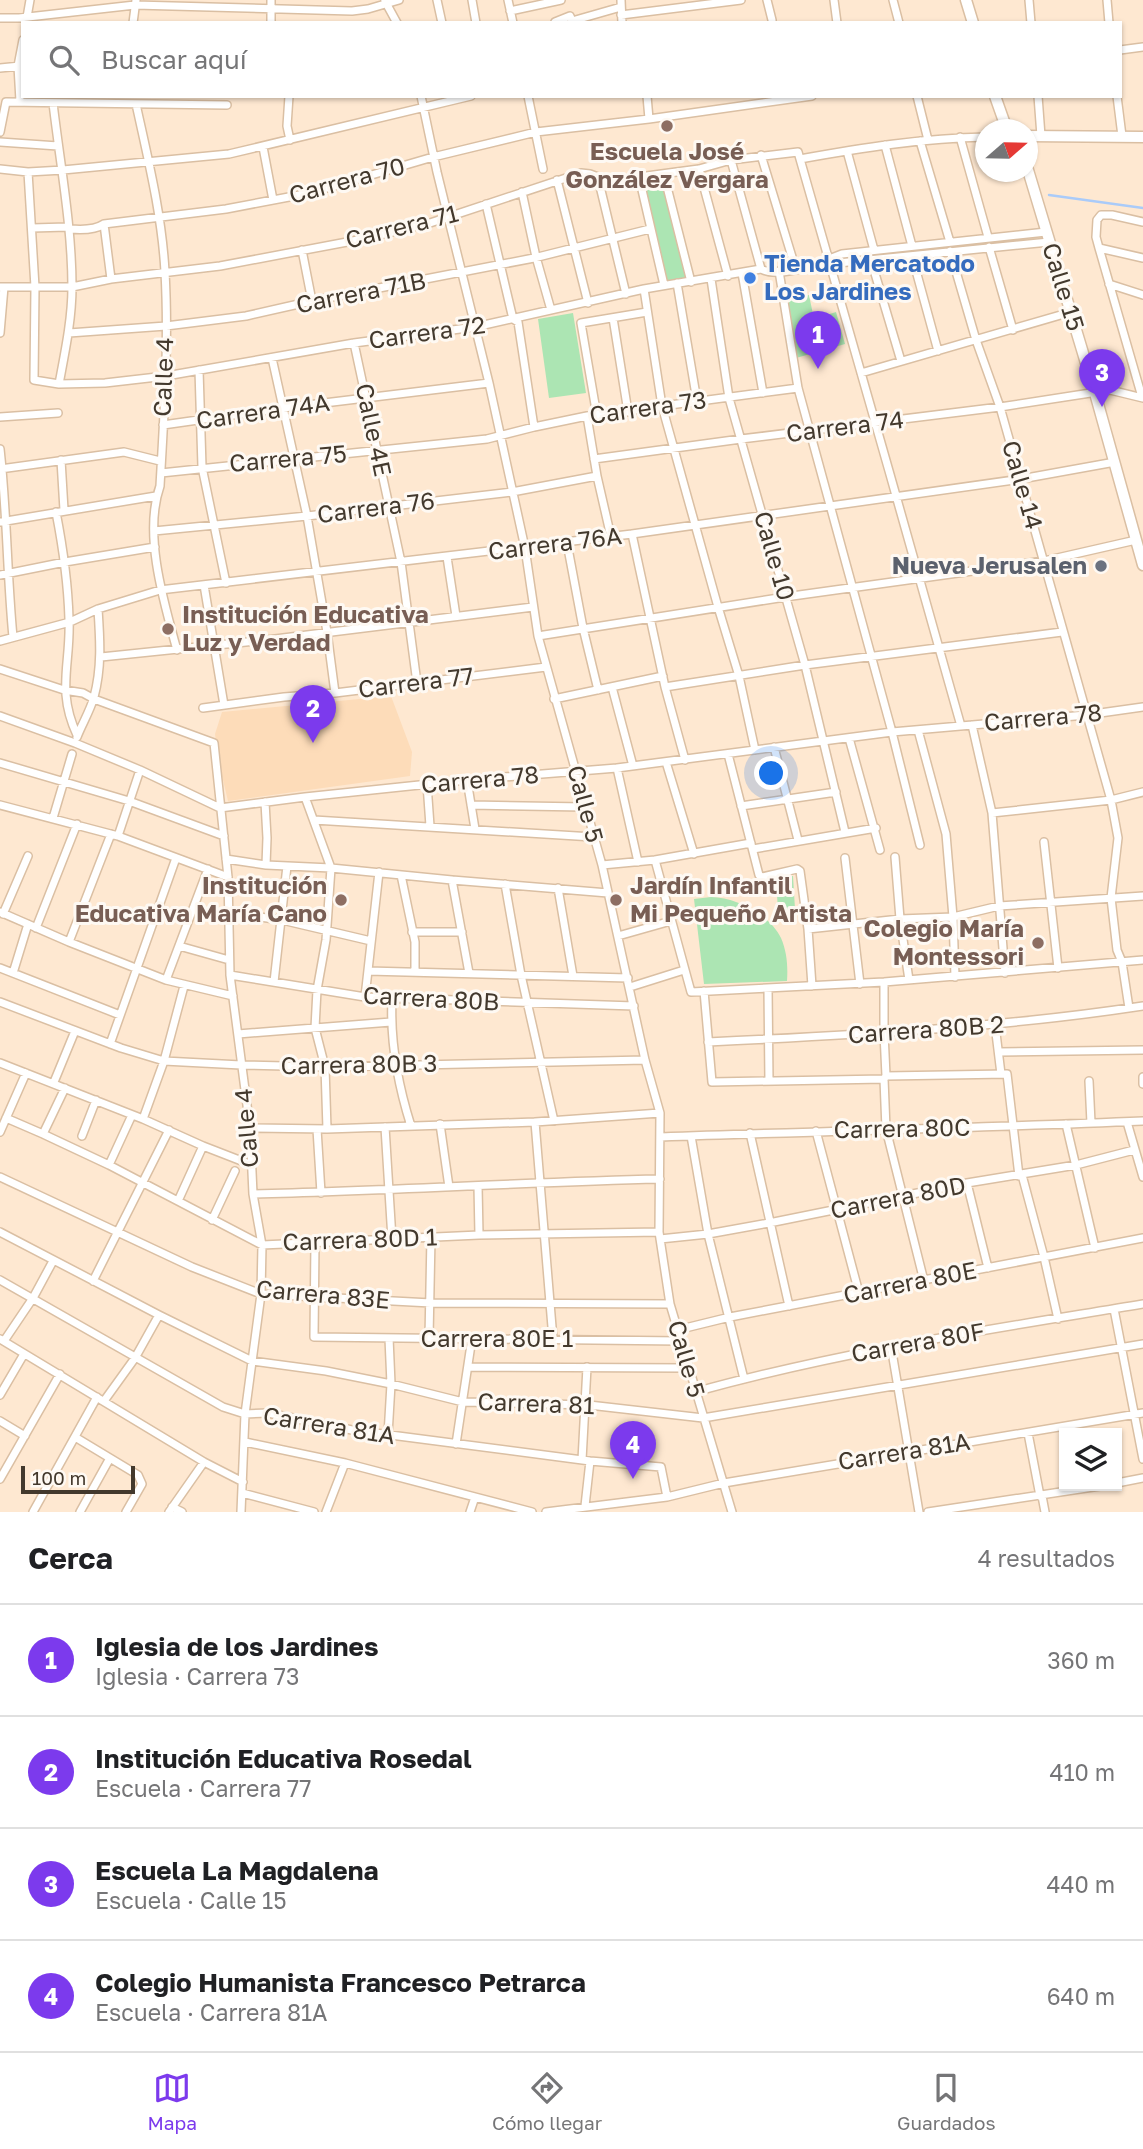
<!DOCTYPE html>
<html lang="es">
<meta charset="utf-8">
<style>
body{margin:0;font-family:"Golos Text",sans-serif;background:#f2f2f2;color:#202124}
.controls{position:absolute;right:21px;bottom:21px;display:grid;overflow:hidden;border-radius:0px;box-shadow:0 2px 5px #0004}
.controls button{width:63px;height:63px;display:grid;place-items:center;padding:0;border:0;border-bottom:2px solid #e0e0e0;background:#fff;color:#202124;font:35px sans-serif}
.compass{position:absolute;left:975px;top:119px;width:63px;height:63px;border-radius:50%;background:#fff;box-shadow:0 2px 5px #0004;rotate:70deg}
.scale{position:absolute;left:21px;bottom:18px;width:114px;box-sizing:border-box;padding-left:7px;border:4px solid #43392d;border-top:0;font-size:19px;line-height:24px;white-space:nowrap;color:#43392d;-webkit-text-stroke:5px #fef9f3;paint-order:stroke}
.you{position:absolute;left:772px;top:774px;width:24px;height:24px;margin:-18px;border:5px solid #fff;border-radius:50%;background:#1a73e8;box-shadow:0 0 0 10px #1a73e833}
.badge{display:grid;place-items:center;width:46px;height:46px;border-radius:50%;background:#7c3aed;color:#fff;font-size:23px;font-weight:700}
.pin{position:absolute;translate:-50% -58px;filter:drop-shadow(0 2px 4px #0008)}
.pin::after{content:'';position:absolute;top:37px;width:24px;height:21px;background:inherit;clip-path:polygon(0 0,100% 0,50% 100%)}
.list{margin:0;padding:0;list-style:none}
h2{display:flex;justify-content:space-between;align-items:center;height:91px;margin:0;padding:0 28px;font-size:30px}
h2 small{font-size:23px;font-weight:400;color:#757577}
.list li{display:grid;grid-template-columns:46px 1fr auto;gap:21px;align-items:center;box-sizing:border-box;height:112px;padding:0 28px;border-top:2px solid #e0e0e0}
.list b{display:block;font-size:26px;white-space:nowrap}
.list p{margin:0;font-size:23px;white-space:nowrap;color:#757577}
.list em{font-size:23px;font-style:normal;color:#757577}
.icon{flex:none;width:38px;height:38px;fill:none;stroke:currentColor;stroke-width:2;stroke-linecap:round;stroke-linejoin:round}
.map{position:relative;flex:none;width:1143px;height:1512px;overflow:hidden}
.search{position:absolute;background:#fff;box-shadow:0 2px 5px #0004;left:21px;right:21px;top:21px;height:77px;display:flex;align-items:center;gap:18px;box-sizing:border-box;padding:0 24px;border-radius:0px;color:#757577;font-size:26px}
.sheet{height:539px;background:#fff}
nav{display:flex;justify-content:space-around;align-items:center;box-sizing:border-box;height:98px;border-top:2px solid #e0e0e0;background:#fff;font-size:19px;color:#757577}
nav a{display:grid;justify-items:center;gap:4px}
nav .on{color:#7c3aed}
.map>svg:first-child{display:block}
.built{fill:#fddcb9}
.green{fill:#ace5b3}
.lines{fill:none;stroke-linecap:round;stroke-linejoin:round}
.stream{stroke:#aacbf9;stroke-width:2.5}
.street-casing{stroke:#dabfa3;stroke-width:10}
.secondary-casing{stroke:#dabfa3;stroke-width:13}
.street{stroke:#fff;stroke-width:7}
.secondary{stroke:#fff;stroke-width:10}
.education-dot{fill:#8d6e63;stroke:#fef9f3;stroke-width:2.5}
.shop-dot{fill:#3f7fe0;stroke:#fef9f3;stroke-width:2.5}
.worship-dot{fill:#6b7280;stroke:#fef9f3;stroke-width:2.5}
.labels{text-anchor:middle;stroke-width:6;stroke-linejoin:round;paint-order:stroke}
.education-label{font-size:24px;font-weight:bold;fill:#785e54;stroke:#fef9f3;text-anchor:start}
.street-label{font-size:24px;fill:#43392d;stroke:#fef9f3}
.shop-label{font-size:24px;font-weight:bold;fill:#366cbe;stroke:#fef9f3;text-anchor:start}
.worship-label{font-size:24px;font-weight:bold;fill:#5b616d;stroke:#fef9f3;text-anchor:end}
</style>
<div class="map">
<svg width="1143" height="1512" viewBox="0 0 1143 1512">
<rect width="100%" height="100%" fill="#fee8d1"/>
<path class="built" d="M391 696 412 752 410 776 228 801 218 759 215 734 222 712Z"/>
<path class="green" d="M662 177 686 279 664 282 641 179Z
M809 295 814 319 836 312 845 344 796 358 787 301Z
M573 313 586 393 549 398 538 319Z
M793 876 795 909 778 911 776 878Z
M711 897C736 897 770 915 781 938 787 952 788 966 787 981L704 984 694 899Z"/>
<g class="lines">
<path class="stream" d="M1049 195 1143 208"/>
<g class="street-casing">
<path id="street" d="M437 0 442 23
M472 0 476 23
M508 0 513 23
M621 0 622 23
M767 0 772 20
M834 0 837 23
M893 0 899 23
M1029 0 1031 23
M1107 0 1109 23
M385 1 397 23
M510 11 561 0
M621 15 741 0
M0 18H19L135 5 352 11 368 9 399 0
M555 22 570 16 572 21 621 7
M26 23 30 0
M133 23 136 0
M271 23V0
M1120 50 1143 47
M0 68 20 66
M289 96 287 126 290 140
M421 96 437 172 489 383 525 548 538 636 602 865 645 1060 660 1113 659 1232 670 1304 732 1512
M528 96 543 169
M647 96 649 119
M917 96 928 140
M1038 96 1041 136
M1117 96 1122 136
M20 101 18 66 23 40
M53 103C60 163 72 226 72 287 72 319 65 352 59 384
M136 104C148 159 162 215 165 272 169 343 164 416 160 486 143 534 164 603 177 650
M0 132 6 102 227 105
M960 137 988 237
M920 141 950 242
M0 142 58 146
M885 145 912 246
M263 147 273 200
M847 151 874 250
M761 155 796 270
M800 159C861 148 923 138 986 137
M731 160 761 269
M0 169 28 172 63 170 229 154 471 96
M699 169 728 276
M28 172 35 287 34 380 59 384 105 383 166 376 354 343 475 327 644 289 761 269C775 277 802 268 818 265L1049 242
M664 175 691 282
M639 177 664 285
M598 178 626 294
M557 180 588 303
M522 192 536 257 551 310
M486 204 513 319 518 322 534 427
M104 224 111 279
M32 228 67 227 70 229C81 230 95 230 104 224L226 209 310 193 433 157 536 132 649 119 812 96
M989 247 1013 330
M1099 248 1143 258
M302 250 312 301
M950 251 976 340 1000 407 1111 800 1118 838 1111 898 1117 950 1122 962 1129 1008
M912 256 938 351
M871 260 901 361
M824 261 842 254 1046 232
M779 271 798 388 892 732 920 845
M742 273 763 393
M711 279 729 398 805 665 845 832
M677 283 697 401
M1109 284 1143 295
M0 287H72L111 279 220 266 363 239 430 223 581 173 590 174 606 180 639 177 699 169 731 160 798 152C852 344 908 534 961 726
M644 289 662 406 718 607 739 676 755 750
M613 318 628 412
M0 333 4 287
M69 333 166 326 246 316 312 301 534 258 650 229
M354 343 401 562 417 683
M272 358 307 516 327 632 335 693
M199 370 202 467 226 583
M861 373 1071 312
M1142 397 1099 248 1096 237 1097 220 1101 215H1112L1143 222
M587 416 597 476 611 537
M597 416 581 323 647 312
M0 417 58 413
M163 425 283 408 489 383
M0 449C7 512 7 575 13 637
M594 459 741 439 1000 407 1110 390 1143 398
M61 460 64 510
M0 469 124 452 160 461
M161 473 487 439 534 427 587 416 798 388
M56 512C63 548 68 583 69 619 71 664 56 690 77 735
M0 522 156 496
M154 531 307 516 512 492 597 476
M632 534 665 687 685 760
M567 543 583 628 598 690
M447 557 456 616
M0 575 65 562 155 547
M204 585 224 705
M538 636 785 597 1044 561 1136 540
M0 641 70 622 98 609 160 590 632 534 1021 479 1115 462
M101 657 275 639 533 607
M0 669 64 690 83 693 94 699 214 743 228 877 230 975 250 1128 253 1194 262 1245 261 1294 245 1414 241 1512
M612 687 633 766
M665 687 805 665 1062 632
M554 699 663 676
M203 708 284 697 335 693 546 667
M0 716 75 743 140 770 220 808 305 797 467 780 617 768 892 732 1086 715 1143 707
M972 725 992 813 1005 973
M918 730 946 834 953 917 955 977
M77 737C82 724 90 711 94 697 102 667 100 639 98 609
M849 738 880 850
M774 747 798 840
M728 754 759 875 762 877 797 869 800 871 808 929 812 986
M666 762 694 854
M0 763 129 801 224 836
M617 768 638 862
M467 780 475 829
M427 784 430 826
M305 797 331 868 326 940 317 990 315 1028 325 1067 327 1129
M265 802 267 838 266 865
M0 805 118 836 228 877
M471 805 584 807
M741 806 836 792
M992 813 1111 800 1143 792
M53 818 72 754
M314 820 593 837
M118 836 140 770
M1044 842 1058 968
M753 849 876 828
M895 857 900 919 909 980
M845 858 860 984
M226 859 266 865 331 868 452 880 608 893
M655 860 691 992 884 982 1143 960
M602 865 655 860 751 843
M401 875 415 942V971
M452 880 469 973
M505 884 521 975 554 1121
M558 888 573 976
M0 912 69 942 166 980 233 996
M230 913 282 920 371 941
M3 914 28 856
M36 928 77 824
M808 929 900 919 953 917 999 906 1143 896
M412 932H462
M618 936 671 921
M69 942 111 834
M179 946 229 960
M0 968 120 1015
M368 971 628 978
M13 973 28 924
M230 975 365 997 634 1006
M166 980 208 869
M274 982 287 866
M884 982V1033L886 1076 884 1079 886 1129 924 1281
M630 987 684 970
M768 988 769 1081
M704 991 712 1082 884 1079
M365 997 379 872
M392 999C390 1043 398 1085 411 1126
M0 1002 121 1048 164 1061 241 1065 325 1067 645 1060
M995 1025 1001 1074
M238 1034 391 1022
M708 1042C854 1035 999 1028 1143 1006
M110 1044 176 858
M999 1052 1143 1050
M0 1063 143 1119 203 1146 252 1165
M886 1076 1007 1074 1019 1176
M1143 1077V1084
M1089 1081 1091 1123
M54 1082 75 1031
M6 1118 43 1134 109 1165 262 1245 479 1235 659 1232
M143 1119 164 1061 184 986
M535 1122 553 1339
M1127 1122 1143 1177
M440 1124 449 1187
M1066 1124 1095 1248
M385 1127 392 1239
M250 1128 327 1129 535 1122 660 1113
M317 1129 321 1193
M816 1131 859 1293
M0 1132 26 1073
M750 1133 789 1306
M43 1134 65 1088
M82 1136 96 1100
M691 1136 708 1234 744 1379
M661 1137C822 1131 982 1128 1143 1121
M109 1165 132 1115
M1022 1175 1044 1257 1058 1319
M0 1177 192 1267 261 1294 431 1303 670 1304
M967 1183 988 1268
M478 1186 479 1235
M253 1194C389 1191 524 1182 660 1179
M178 1201 203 1146
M212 1220 235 1171
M0 1232 159 1315 252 1361 326 1371 391 1384 463 1402 589 1405 703 1418 1143 1344
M660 1239 708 1234 769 1223 967 1183 1076 1165 1134 1150
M315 1242 314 1337 680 1341
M0 1280 223 1407 245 1414 268 1413 352 1430 590 1461 661 1467 667 1497
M93 1281 169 1130
M1114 1309 1143 1459
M677 1330 730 1317 1143 1238
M429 1338 431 1237
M0 1339 204 1462 243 1482
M4 1341 33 1298 53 1261
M891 1346 919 1512
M468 1367 687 1368
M695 1392C842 1351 993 1329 1143 1304
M0 1395 24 1354
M104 1401 135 1358 159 1315
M0 1421 25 1436
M1028 1433 1040 1496
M388 1435 391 1384 389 1338
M75 1437 138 1475 142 1484 126 1512
M245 1442 345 1463 532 1512
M456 1444 472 1338
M582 1460 587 1367
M0 1479 60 1374
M1117 1483 1143 1478
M242 1493 314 1512
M1042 1496 1045 1512
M585 1506 590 1461
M172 1507 182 1512
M33 1512 97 1397
M80 1512 110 1458
M169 1512 204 1462
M326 1512 345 1463
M470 1512 475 1497
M546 1512 667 1497 724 1483 1143 1413
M928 1512 1100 1486"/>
</g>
<g class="secondary-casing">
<path id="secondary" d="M966 0 973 23
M995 96 1007 130
M1028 136 1143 137
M1028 170 1095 393 1143 565"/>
</g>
<use href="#street" class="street"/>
<use href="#secondary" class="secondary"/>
</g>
<g class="education-dot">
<circle cx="667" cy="126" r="7"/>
<circle cx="168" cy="629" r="7"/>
<circle cx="341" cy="900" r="7"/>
<circle cx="616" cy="900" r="7"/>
<circle cx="1038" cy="943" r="7"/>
</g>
<circle class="shop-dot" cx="750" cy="278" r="7"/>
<circle class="worship-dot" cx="1101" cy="566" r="7"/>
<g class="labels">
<g class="education-label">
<text x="667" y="160" text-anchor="middle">Escuela José<tspan x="667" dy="28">González Vergara</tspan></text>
<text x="182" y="623">Institución Educativa<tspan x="182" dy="28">Luz y Verdad</tspan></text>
<text x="327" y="894" text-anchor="end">Institución<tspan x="327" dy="28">Educativa María Cano</tspan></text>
<text x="630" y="894">Jardín Infantil<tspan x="630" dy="28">Mi Pequeño Artista</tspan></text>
<text x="1024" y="937" text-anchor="end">Colegio María<tspan x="1024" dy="28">Montessori</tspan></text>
</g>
<g class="street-label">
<text transform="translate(347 181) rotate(-15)" y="8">Carrera 70</text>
<text transform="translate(402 227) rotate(-14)" y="8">Carrera 71</text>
<text transform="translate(1063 287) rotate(73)" y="8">Calle 15</text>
<text transform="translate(361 293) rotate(-11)" y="8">Carrera 71B</text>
<text transform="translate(427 333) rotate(-8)" y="8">Carrera 72</text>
<text transform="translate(164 377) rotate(-88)" y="8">Calle 4</text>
<text transform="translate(648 408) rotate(-8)" y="8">Carrera 73</text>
<text transform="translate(263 412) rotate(-8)" y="8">Carrera 74A</text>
<text transform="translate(845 427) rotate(-7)" y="8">Carrera 74</text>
<text transform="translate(373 430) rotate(78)" y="8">Calle 4E</text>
<text transform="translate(288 459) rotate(-5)" y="8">Carrera 75</text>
<text transform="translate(1022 485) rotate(74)" y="8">Calle 14</text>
<text transform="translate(376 508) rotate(-7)" y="8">Carrera 76</text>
<text transform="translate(555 544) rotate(-7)" y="8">Carrera 76A</text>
<text transform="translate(774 556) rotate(74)" y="8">Calle 10</text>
<text transform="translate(416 683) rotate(-7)" y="8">Carrera 77</text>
<text transform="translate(1043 718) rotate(-5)" y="8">Carrera 78</text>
<text transform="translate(480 780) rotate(-5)" y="8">Carrera 78</text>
<text transform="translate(585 804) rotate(75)" y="8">Calle 5</text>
<text transform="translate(431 999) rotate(3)" y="8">Carrera 80B</text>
<text transform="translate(926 1030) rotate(-4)" y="8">Carrera 80B 2</text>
<text transform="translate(359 1065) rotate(-1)" y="8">Carrera 80B 3</text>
<text transform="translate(247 1128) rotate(-95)" y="8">Calle 4</text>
<text transform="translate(902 1129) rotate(-1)" y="8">Carrera 80C</text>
<text transform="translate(898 1198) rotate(-11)" y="8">Carrera 80D</text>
<text transform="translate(360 1240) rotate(-2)" y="8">Carrera 80D 1</text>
<text transform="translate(910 1283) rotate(-11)" y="8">Carrera 80E</text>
<text transform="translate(323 1295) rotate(5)" y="8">Carrera 83E</text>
<text x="497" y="1347">Carrera 80E 1</text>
<text transform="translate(918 1343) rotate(-10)" y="8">Carrera 80F</text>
<text transform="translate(686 1359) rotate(74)" y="8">Calle 5</text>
<text transform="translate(536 1404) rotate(2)" y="8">Carrera 81</text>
<text transform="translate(329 1426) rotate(9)" y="8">Carrera 81A</text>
<text transform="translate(904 1452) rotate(-9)" y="8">Carrera 81A</text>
</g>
<g class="shop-label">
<text x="764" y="272">Tienda Mercatodo<tspan x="764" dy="28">Los Jardines</tspan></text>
</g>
<g class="worship-label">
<text x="1087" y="574">Nueva Jerusalen</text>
</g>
</g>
</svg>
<div class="controls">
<button><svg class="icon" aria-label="layers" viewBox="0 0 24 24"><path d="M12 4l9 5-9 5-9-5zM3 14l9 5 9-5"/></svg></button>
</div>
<svg class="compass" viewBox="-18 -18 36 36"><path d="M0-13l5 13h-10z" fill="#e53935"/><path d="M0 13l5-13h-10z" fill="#757577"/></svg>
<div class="scale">100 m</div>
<div class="you"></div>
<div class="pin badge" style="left:818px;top:369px">1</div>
<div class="pin badge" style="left:313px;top:743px">2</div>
<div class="pin badge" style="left:1102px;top:407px">3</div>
<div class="pin badge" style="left:633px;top:1479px">4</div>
<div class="search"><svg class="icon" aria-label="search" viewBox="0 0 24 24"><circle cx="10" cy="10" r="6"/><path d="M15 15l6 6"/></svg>Buscar aquí</div>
</div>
<section class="sheet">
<h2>Cerca<small>4 resultados</small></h2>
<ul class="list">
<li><span class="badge">1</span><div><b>Iglesia de los Jardines</b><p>Iglesia · Carrera 73</p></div><em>360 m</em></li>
<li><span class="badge">2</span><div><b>Institución Educativa Rosedal</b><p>Escuela · Carrera 77</p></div><em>410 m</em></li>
<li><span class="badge">3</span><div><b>Escuela La Magdalena</b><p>Escuela · Calle 15</p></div><em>440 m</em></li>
<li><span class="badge">4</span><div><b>Colegio Humanista Francesco Petrarca</b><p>Escuela · Carrera 81A</p></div><em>640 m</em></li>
</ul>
</section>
<nav>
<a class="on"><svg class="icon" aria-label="map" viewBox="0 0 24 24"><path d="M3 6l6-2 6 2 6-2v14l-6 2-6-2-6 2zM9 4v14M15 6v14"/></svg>Mapa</a>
<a><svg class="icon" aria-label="directions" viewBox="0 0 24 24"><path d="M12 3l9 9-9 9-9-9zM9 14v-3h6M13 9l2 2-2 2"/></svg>Cómo llegar</a>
<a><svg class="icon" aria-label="saved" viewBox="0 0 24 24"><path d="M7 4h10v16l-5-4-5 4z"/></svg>Guardados</a>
</nav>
